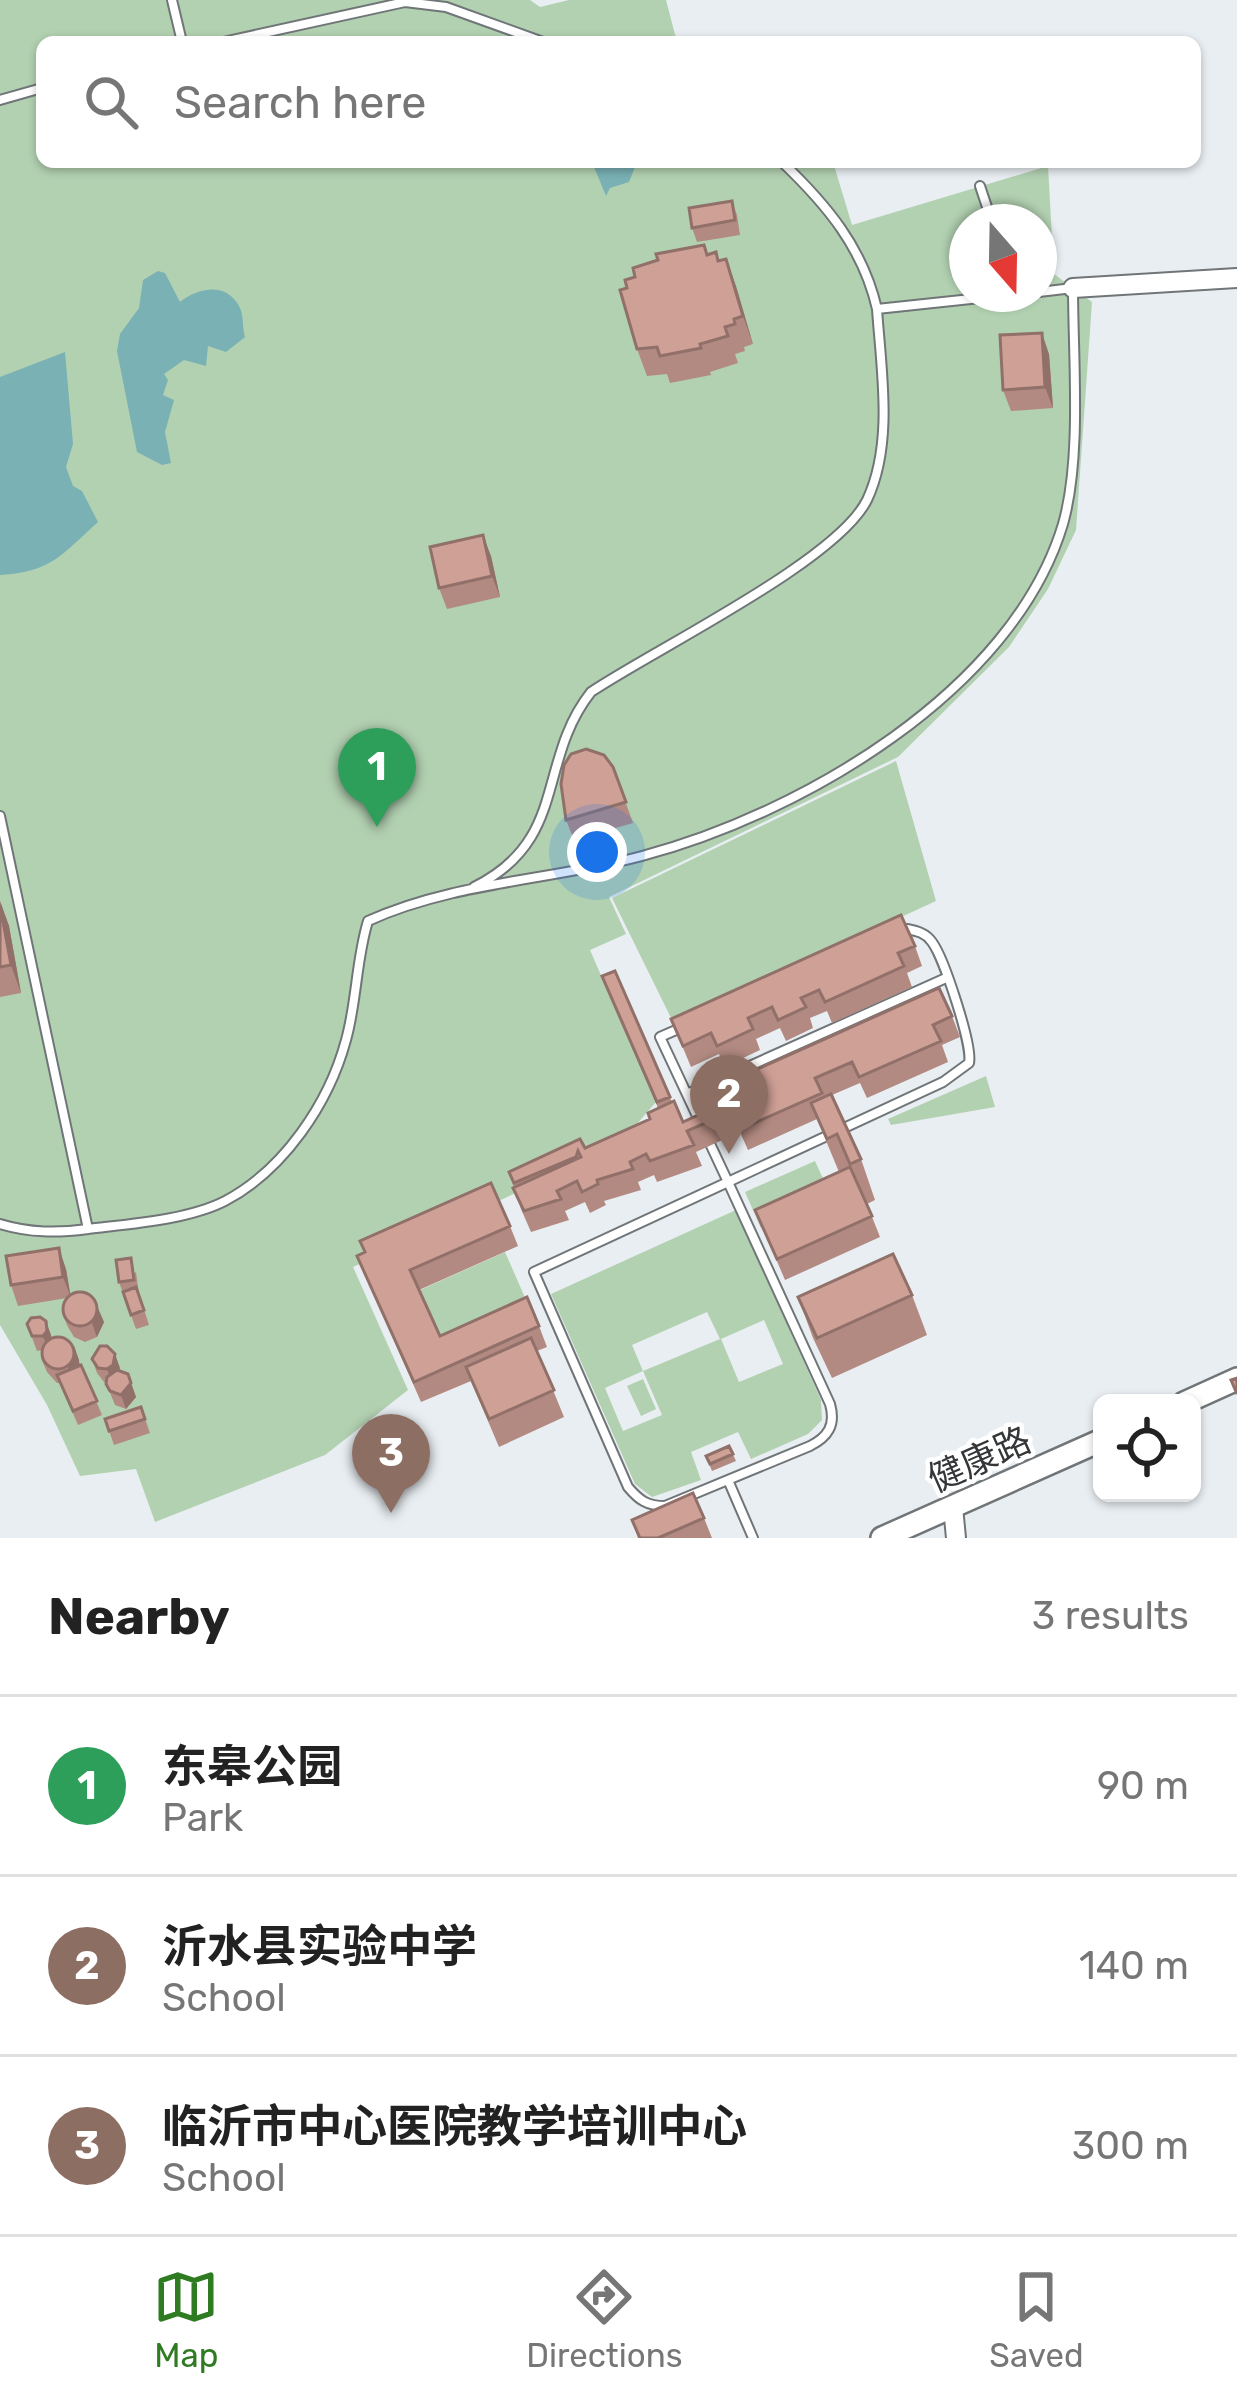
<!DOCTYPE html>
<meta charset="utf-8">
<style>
body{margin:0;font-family:Rubik,"Noto Sans SC",sans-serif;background:#f2f2f2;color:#222}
.controls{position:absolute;right:36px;bottom:36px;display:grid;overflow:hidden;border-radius:18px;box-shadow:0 3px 9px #0004}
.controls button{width:108px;height:108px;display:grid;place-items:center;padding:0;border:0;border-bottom:3px solid #e0e0e0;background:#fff;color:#222;font:60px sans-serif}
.compass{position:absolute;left:949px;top:204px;width:108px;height:108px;border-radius:50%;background:#fff;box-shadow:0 3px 9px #0004;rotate:160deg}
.you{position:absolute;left:597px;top:852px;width:42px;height:42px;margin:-30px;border:9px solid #fff;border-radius:50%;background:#1a73e8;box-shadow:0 0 0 18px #1a73e833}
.badge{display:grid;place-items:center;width:78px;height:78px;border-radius:50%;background:#2f7b22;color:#fff;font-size:39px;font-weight:700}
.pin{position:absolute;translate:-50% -99px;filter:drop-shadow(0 3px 6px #0008)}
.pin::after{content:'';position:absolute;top:63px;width:42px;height:36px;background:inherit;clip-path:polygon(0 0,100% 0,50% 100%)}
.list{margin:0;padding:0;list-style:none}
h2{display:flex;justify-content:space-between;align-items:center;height:156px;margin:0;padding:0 48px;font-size:51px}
h2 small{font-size:39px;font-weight:400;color:#767676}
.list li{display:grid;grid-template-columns:78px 1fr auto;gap:36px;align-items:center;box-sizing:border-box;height:180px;padding:0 48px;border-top:3px solid #e0e0e0}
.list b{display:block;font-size:45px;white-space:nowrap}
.list p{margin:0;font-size:39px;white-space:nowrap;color:#767676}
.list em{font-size:39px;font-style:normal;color:#767676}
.icon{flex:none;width:66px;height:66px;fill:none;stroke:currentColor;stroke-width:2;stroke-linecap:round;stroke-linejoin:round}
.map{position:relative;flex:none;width:1237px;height:1538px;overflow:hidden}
.search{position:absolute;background:#fff;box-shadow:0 3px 9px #0004;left:36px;right:36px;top:36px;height:132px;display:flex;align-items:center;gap:30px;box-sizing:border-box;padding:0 42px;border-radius:18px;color:#767676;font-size:45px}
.sheet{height:696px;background:#fff}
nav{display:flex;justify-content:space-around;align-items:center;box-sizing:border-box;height:168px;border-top:3px solid #e0e0e0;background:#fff;font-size:33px;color:#767676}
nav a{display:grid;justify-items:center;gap:6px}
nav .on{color:#2f7b22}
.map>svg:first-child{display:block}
.green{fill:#b2d1b1;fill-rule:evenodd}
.water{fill:#7ab1b4}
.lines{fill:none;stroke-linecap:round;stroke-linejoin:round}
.service-casing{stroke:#707578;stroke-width:12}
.tertiary-casing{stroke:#707578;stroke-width:22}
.secondary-casing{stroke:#707578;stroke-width:26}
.service{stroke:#fff;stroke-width:8}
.tertiary{stroke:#fff;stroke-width:18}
.secondary{stroke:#fff;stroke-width:21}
.wall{fill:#b28a81}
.shaded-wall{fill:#917069}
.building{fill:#cfa096;stroke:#917069;stroke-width:3}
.labels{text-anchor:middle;stroke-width:9;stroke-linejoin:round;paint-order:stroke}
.street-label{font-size:36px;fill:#343638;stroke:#fff}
</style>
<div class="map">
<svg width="1237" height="1538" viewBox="0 0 1237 1538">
<rect width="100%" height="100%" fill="#e9eef2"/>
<path class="green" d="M0 0H530L540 7 569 0H666L677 42H42V162H833L852 225 1048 166 1054 274 1092 302 1076 530 1048 589 1009 647 898 757 609 897 626 934 590 950 656 1102 617 1147 353 1267 408 1390 325 1455 155 1522 136 1469 80 1476 47 1405 0 1325ZM967 222H1039V294H967Z
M896 761 936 901 673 1022 612 898Z
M986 1076 995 1107 891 1125 888 1119Z
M815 1161 831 1196 761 1228 745 1192Z
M736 1210 821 1400 822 1420 808 1434 751 1459 738 1432 691 1452 701 1480 652 1497 635 1484 551 1294ZM707 1312 720 1339 643 1371 632 1345ZM764 1320 783 1364 739 1382 721 1339ZM643 1371 662 1415 623 1431 605 1388Z
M505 1252 534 1318 447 1357 418 1291Z
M643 1379 656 1409 641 1416 627 1386Z"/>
<path class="water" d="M592 162H637L629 182 610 188 606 196Z
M158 271 165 273 180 302C198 288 227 281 240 308 244 317 242 327 245 337L226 352 208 346 206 366 184 360 164 374 168 380 163 395 174 400 165 432 171 463 162 465 137 452 117 351 120 334 139 308 143 280Z
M65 352 73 444 66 467 73 486 82 491 98 522C61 555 52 572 0 575V377Z"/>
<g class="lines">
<g class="service-casing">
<path id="service" d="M172 0 182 42
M223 42 405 2 446 7 543 42
M0 100 42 88
M782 162C827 205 863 248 877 309
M980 186 992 222
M0 816 88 1229C129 1224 188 1220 225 1201 284 1170 329 1103 346 1040 357 1001 356 960 368 921 453 882 553 880 642 856 801 814 1013 691 1063 524 1082 457 1073 358 1073 288L1039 292
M474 887C569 840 536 762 591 692 655 649 837 561 867 500 894 443 881 369 877 309L1018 294
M907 929C917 931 926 933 932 942 944 958 973 1046 969 1063L943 1082 728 1182 660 1037Z
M687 1094 946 978
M728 1182 830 1404C836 1425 828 1437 810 1446L665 1506C647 1506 639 1500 628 1487L534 1272Z
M0 1224C30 1233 57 1233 88 1229
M728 1480 753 1538"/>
</g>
<g class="tertiary-casing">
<path id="tertiary" d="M1073 288 1237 278
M953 1507 956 1538"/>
</g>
<g class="secondary-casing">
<path id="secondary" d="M1184 1403 1237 1379
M882 1538 1102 1440"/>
</g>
<use href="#service" class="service"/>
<use href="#tertiary" class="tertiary"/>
<use href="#secondary" class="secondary"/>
</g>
<path class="wall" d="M732 201 737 215 740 235 697 242 692 228Z
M708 255 719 261 726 259 753 344 744 347 745 351 735 354 738 363 710 372 711 375 670 383 667 374 647 376 637 349Z
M1049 354 1053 408 1011 411 1003 390Z
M491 556 500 597 447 609 439 588Z
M613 767 633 823 574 840 566 820Z
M0 901 9 926 21 993 0 997Z
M915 946 922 966 907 973 912 987 832 1023 827 1011 810 1018 813 1028 786 1041 780 1028 756 1039 760 1050 724 1067 719 1054 691 1067 671 1019Z
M615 971 672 1102 683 1122 712 1108 706 1092 952 1016 960 1037 942 1045 948 1062 867 1098 860 1083 832 1095 861 1159 875 1200 867 1204 880 1237 785 1280 755 1210 839 1172 817 1119 748 1150 740 1132 696 1152 702 1166 657 1182 654 1175 638 1182 641 1190 604 1201 606 1205 590 1213 585 1202 565 1211 569 1220 531 1232 521 1209 509 1172 585 1148 650 1119 658 1108 602 976Z
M510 1226 518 1246 419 1290 440 1336 539 1326 547 1347 537 1351 564 1417 499 1447 471 1381 421 1402 357 1256Z
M66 1269 70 1295 104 1322 97 1337 85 1342 74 1337 68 1327 62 1313 67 1298 18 1306 11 1285Z
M136 1272 139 1294 149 1325 136 1329 119 1282Z
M912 1295 927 1335 832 1378 813 1338 798 1297Z
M27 1324 51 1335V1338L74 1346 80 1365H81L102 1415 78 1425 60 1383H57L47 1372 41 1358 42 1350 37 1351Z
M115 1354 120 1371 128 1374 136 1397 126 1409 115 1405 106 1383 104 1382 97 1373 92 1359Z
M141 1407 150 1433 114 1445 105 1419Z
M729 1446 736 1461 712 1471 706 1456Z
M704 1518 712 1538H638L632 1520Z"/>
<path class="shaded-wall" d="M726 259 736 286 753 344 743 316Z
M1042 333 1049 354 1053 408 1045 387Z
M483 535 491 556 500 597 492 576Z
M0 901 9 926 21 993 11 965Z
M59 1248 66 1269 71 1298 63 1277Z
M98 1308 104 1322 97 1337 92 1323Z
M46 1321 51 1335 52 1345 48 1350 43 1336Z
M74 1346 79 1360 80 1372 73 1382 68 1368Z
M115 1354 120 1368 118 1379 112 1383 107 1369Z
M131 1383 136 1397 126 1409 121 1395Z"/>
<path class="building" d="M732 201 735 220 692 228 689 208Z
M704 245 707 255 716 252 718 261 726 259 743 316 734 319 735 324 725 327 728 336 700 344 701 348 660 356 657 347 637 349 620 290 627 288 625 280 635 277 633 268 658 260 656 254Z
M1042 333 1045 387 1003 390 1000 335Z
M483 535 492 576 439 588 430 547Z
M586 749 604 755 613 767 626 802 566 820 561 784 564 765 571 754Z
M0 905 11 965 0 967Z
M901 915 915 946 898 953 904 966 825 1002 819 990 801 998 806 1007 778 1020 772 1007 748 1018 753 1029 717 1046 711 1033 683 1046 671 1019Z
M615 971 670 1097 657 1102 602 976Z
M939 988 952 1016 933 1025 941 1041 859 1077 852 1062 815 1078 822 1093 741 1129 733 1111 687 1131 694 1145 650 1161 646 1154 630 1162 633 1169 597 1180 598 1184 582 1192 577 1181 557 1191 561 1199 524 1211 513 1188 581 1157 578 1151 576 1157 514 1183 509 1172 580 1139 585 1148 650 1119 648 1113 674 1101 683 1122 713 1108 706 1092Z
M831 1094 861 1159 850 1164 837 1134 827 1139 811 1103Z
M850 1167 872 1216 777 1259 755 1210Z
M491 1183 510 1226 410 1270 440 1336 527 1297 539 1326 414 1382 357 1256 365 1252 360 1241Z
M59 1248 63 1277 11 1285 6 1256Z
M893 1254 912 1295 817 1338 798 1297Z
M131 1258 134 1280 119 1282 116 1260Z
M136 1287 144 1310 131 1315 123 1292Z
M63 1309a17 17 0 1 1 34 0a17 17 0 1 1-34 0Z
M40 1317 46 1321 47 1331 43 1336H32L27 1324 31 1318Z
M42 1353a16 16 0 1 1 32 0a16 16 0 1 1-32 0Z
M531 1338 554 1390 489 1419 466 1367Z
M100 1346H107L115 1354 113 1365 107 1369 98 1368 92 1359Z
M81 1365 97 1401 73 1411 57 1375Z
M117 1370 128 1374 131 1383 121 1395 110 1391 106 1384 107 1377Z
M1237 1378V1394L1231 1380Z
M141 1407 145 1419 109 1431 105 1419Z
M729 1446 733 1454 710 1464 706 1456Z
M693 1493 704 1518 658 1538H640L632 1520Z"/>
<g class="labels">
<g class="street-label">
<text transform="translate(979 1459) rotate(-24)" y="13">健康路</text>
</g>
</g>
</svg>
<div class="controls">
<button><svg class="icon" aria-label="locate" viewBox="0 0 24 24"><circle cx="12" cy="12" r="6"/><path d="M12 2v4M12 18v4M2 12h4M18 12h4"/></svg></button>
</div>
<svg class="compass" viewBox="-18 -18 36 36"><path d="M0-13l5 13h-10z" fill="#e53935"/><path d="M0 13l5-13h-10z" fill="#767676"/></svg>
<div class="you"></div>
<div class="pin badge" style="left:377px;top:827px;background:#2e9e5b">1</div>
<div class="pin badge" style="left:729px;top:1154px;background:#8d6e63">2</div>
<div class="pin badge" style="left:391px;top:1513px;background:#8d6e63">3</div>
<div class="search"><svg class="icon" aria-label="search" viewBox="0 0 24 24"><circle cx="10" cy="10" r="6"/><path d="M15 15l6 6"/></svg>Search here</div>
</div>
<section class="sheet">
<h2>Nearby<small>3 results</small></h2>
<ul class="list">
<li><span class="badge" style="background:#2e9e5b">1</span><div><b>东皋公园</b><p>Park</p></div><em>90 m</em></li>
<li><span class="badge" style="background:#8d6e63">2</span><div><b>沂水县实验中学</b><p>School</p></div><em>140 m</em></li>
<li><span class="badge" style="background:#8d6e63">3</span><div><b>临沂市中心医院教学培训中心</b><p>School</p></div><em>300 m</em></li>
</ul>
</section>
<nav>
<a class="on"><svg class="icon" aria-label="map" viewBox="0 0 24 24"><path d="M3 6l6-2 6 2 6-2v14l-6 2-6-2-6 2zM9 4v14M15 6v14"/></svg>Map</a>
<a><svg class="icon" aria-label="directions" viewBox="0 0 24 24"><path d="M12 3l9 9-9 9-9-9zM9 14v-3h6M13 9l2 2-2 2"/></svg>Directions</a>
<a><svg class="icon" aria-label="saved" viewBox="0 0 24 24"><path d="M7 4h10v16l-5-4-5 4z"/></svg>Saved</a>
</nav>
